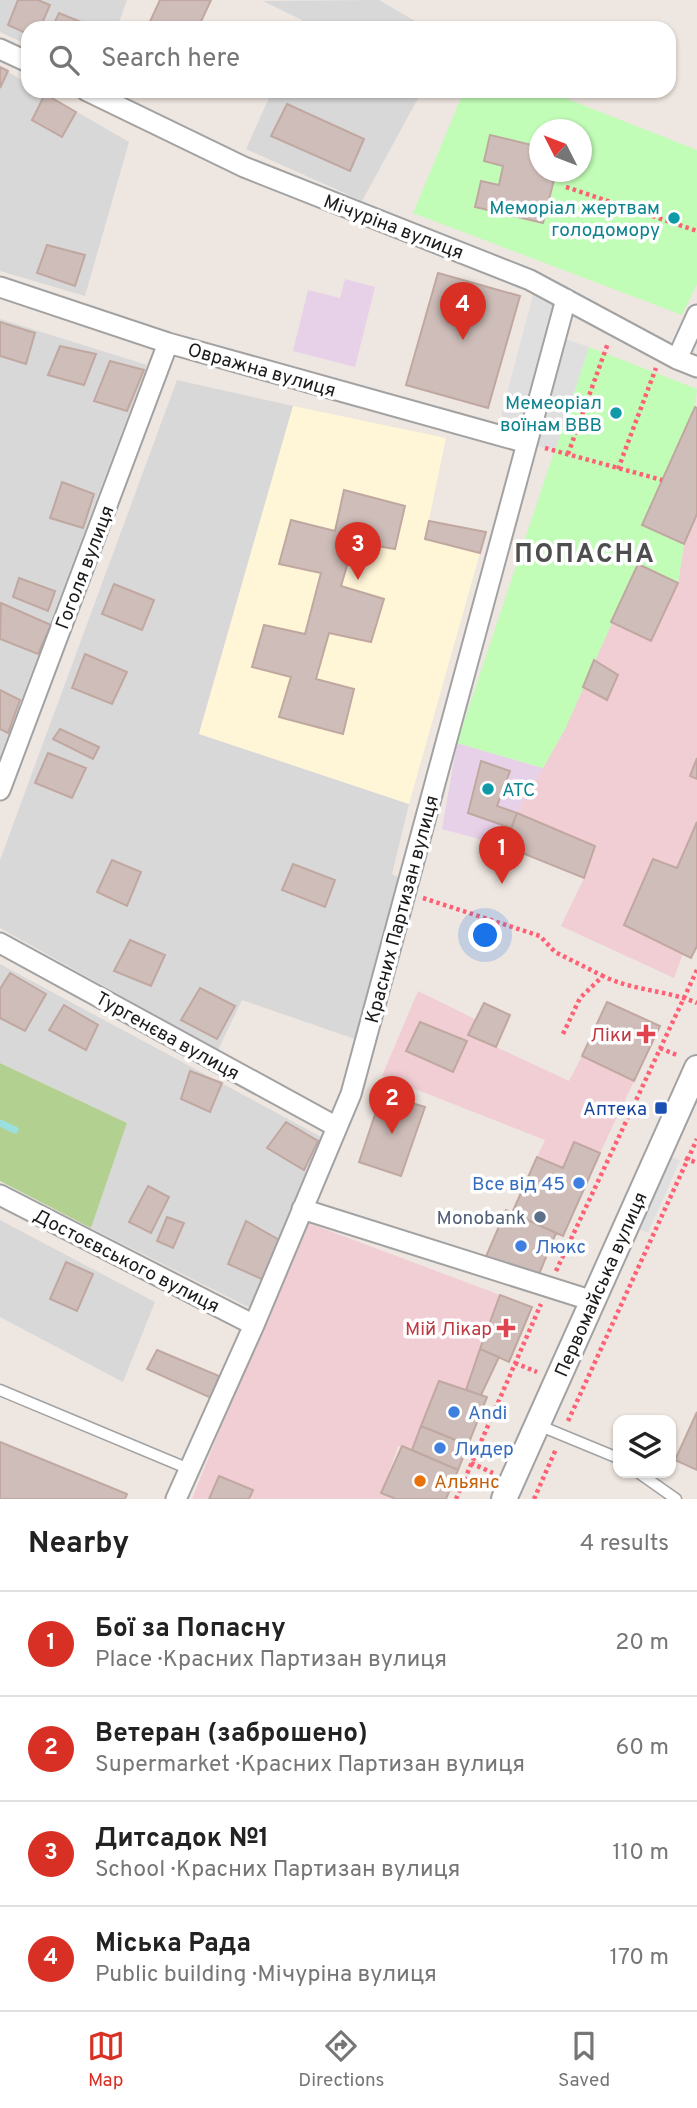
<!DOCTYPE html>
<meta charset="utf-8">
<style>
body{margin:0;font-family:Overpass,sans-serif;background:#f6f6f6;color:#222}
.controls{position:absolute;right:21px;bottom:21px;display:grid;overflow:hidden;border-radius:14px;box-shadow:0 2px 5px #0004}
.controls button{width:63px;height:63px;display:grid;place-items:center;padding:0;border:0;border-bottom:2px solid #e0e0e0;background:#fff;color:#222;font:35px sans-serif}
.compass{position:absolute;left:529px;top:119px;width:63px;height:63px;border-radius:50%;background:#fff;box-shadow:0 2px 5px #0004;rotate:312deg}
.you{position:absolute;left:486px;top:936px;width:24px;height:24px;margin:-18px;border:5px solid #fff;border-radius:50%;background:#1a73e8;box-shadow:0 0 0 10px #1a73e833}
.badge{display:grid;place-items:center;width:46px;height:46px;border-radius:50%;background:#d93025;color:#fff;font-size:23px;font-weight:700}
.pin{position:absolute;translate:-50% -58px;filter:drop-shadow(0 2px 4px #0008)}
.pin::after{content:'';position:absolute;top:37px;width:24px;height:21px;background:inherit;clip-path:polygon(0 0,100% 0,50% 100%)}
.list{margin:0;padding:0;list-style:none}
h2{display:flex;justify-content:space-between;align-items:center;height:91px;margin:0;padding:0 28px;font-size:30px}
h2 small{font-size:23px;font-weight:400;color:#767676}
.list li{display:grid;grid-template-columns:46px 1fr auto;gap:21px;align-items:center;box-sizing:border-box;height:105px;padding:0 28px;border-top:2px solid #e0e0e0}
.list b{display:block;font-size:26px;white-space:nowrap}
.list p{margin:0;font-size:23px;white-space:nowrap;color:#767676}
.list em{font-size:23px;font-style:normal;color:#767676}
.icon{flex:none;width:38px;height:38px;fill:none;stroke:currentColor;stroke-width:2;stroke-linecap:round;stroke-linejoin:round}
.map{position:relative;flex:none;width:697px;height:1499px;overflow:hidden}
.search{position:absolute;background:#fff;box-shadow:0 2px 5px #0004;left:21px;right:21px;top:21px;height:77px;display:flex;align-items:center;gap:18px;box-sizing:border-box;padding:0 24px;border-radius:21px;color:#767676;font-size:26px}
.sheet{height:511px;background:#fff}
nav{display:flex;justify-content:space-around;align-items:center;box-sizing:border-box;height:98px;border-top:2px solid #e0e0e0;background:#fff;font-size:19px;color:#767676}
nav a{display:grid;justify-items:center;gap:4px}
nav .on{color:#d93025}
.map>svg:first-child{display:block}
.residential{fill:#d9d8d8}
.commercial{fill:#f1cdd4}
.industrial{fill:#e7d1e8}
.education{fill:#fff6d8}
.forest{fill:#b2d191}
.park{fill:#c2fdb7;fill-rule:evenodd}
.parking{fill:#dfdfdf}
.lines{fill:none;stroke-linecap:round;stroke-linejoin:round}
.stream{stroke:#9cdfdf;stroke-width:7}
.building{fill:#cebdb9;stroke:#c0a8a1;stroke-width:2}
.service-casing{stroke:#a2a2a2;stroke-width:13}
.minor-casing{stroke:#a2a2a2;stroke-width:23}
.tertiary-casing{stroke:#a2a2a2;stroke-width:28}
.path{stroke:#ff6074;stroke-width:4.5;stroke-dasharray:3.5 3.5;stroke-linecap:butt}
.service{stroke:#fff;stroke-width:10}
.minor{stroke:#fff;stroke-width:19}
.tertiary{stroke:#fff;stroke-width:24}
.culture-dot{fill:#0f9aa8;stroke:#fff;stroke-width:2.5}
.health-dot{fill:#e0444e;stroke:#fff;stroke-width:2.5}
.transit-dot{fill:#1a4fb4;stroke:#fff;stroke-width:2.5}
.shop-dot{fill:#3f7fe0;stroke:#fff;stroke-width:2.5}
.service-dot{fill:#5c6f8a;stroke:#fff;stroke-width:2.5}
.food-dot{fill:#e8710a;stroke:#fff;stroke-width:2.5}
.labels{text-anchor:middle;stroke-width:7;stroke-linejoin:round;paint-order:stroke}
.culture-label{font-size:19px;fill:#0d838f;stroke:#fff;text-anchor:end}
.street-label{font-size:19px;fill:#1b1b1b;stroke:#fff}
.health-label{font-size:19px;fill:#be3a42;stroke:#fff;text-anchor:end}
.transit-label{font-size:19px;fill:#164399;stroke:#fff;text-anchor:end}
.shop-label{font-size:19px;fill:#366cbe;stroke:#fff;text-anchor:start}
.service-label{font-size:19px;fill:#4e5e75;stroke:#fff;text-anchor:end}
.food-label{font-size:19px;fill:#c56008;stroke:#fff;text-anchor:start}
.district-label{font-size:26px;font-weight:bold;letter-spacing:2px;fill:#4e4e4e;stroke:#fff}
</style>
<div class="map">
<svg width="697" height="1499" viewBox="0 0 697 1499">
<rect width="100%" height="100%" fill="#eee6e0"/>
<path class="residential" d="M0 0H127L117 28H28V45L0 32Z
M379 0 427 28H299L302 20 263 1Z
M0 67 28 84V91H41L129 142 85 296 0 271Z
M272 91H422L362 201 246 149Z
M0 319 147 365 0 756Z
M177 380 293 406 199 733 409 804 392 874 401 879 358 1040 242 1000 218 1050 0 928V860Z
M0 964 325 1139 252 1309 91 1228 127 1123 0 1063Z
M0 1220 155 1302 123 1382 0 1317Z"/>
<path class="commercial" d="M697 514V758L690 775 697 779V822L677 868 653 859 624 925 683 954 674 978 561 926 584 878 505 846 517 813 564 731 611 622 651 640 678 583 684 544Z
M418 991 475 1019 484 1003 510 1015 496 1047 569 1081 582 1056 634 1081 600 1153 574 1142 563 1168 537 1157 545 1140 382 1076Z
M303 1221 500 1295 466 1390 439 1381 412 1450 398 1446 382 1493 396 1499H192Z"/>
<path class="industrial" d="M345 279 375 287 355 367 293 351 308 290 340 298Z
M457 743 543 768 517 813 505 846 442 829Z"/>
<path class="education" d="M293 406 446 438 425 539 480 553 409 804 199 734Z"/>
<path class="forest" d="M0 1063 127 1123 91 1228 0 1181Z"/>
<path class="park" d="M464 91H547L697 150V284L682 315 413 213ZM540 130H582V172H540Z
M589 347 697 389 695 407 642 525 684 544 678 583 638 564 566 727 543 768 457 743Z"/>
<path class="parking" d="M533 295 558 302 524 422 501 416Z
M556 336 589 347 555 451 527 443Z
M669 1156 680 1160 648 1233 638 1229Z"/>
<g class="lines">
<path class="stream" d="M0 1123 15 1130"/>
</g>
<path class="building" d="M18 0H38L50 5 40 28H28V34L8 25Z
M160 0H211L198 28H147Z
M59 13 91 26 90 28H52Z
M0 67 8 71 0 88Z
M45 94 76 112 62 137 32 120Z
M287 104 364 139 350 171 271 136Z
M490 135 540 147V172H556L543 223 475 207 481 181 499 185 503 166 484 161Z
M47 245 85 255 75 286 37 273Z
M438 273 520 296 488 408 406 385Z
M0 322 35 333 26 364 0 356Z
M60 346 96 354 84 385 48 375Z
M110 361 144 370 127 411 94 401Z
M695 407 697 408V514L684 544 642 525Z
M62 482 94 494 83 528 50 518Z
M344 490 405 506 395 549 354 542 341 586 384 599 371 642 329 633 316 679 354 689 343 734 279 717 291 677 252 667 264 625 305 634 321 573 279 564 291 520 335 531Z
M429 521 486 532 480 553 425 539Z
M638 564 678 583 651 641 611 622Z
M19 578 55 591 48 611 13 597Z
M114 584 154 600 142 630 102 614Z
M1 603 51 625 38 654 0 639Z
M85 654 127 672 112 704 72 688Z
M594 660 618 675 607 700 583 687Z
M0 690 20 700 8 733 0 729Z
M60 729 99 747 93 759 53 739Z
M48 753 86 768 72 798 35 783Z
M697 758V779L690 776Z
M481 761 510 771 497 806 517 813 511 828 468 813Z
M517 813 595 846 584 878 505 846Z
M697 822V946L691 958 624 925 653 859 677 868Z
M112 860 141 872 127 906 97 892Z
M293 864 335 880 325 907 282 890Z
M130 940 165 955 151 986 114 971Z
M10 973 46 994 25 1031 0 1018V989Z
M200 988 235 1006 217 1039 181 1020Z
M607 1002 660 1026 634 1081 582 1056Z
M484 1003 510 1015 496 1047 468 1035Z
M64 1005 98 1025 86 1050 49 1030Z
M420 1022 467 1041 453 1072 406 1051Z
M190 1071 222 1083 210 1112 181 1099Z
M382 1094 425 1107 401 1176 359 1162Z
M286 1122 318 1141 304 1170 267 1148Z
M574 1142 600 1153 563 1236 512 1213 537 1157 563 1168Z
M148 1186 169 1197 151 1233 129 1222Z
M506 1210 556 1233 537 1279 485 1259Z
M167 1217 184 1223 173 1248 157 1241Z
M246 1221 281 1241 264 1280 228 1264Z
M66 1262 93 1274 77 1311 50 1299Z
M500 1295 532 1307 509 1362 480 1349Z
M480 1349 499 1357 481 1395 466 1390Z
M157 1350 219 1376 211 1398 147 1369Z
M439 1381 487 1397 468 1445 421 1426Z
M697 1412V1470L675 1460Z
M421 1426 468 1445 458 1470 412 1450Z
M0 1442 127 1494 125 1499H0Z
M402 1446 458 1470 446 1499H396L381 1493Z
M219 1476 253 1490 249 1499H209Z"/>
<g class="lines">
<g class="service-casing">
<path id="service" d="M0 1390 189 1469
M538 1425 618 1458
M639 1473 676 1499"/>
</g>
<g class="minor-casing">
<path id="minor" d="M0 49 28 62
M87 91 244 167 530 280 677 359 697 367
M0 287 168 343 527 443
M677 359 697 315
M0 790 168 343
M0 943 337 1127
M0 1195 254 1325
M302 1209 593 1301
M176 1499 254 1325 351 1094 566 299"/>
</g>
<g class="tertiary-casing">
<path id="tertiary" d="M504 1499 697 1068"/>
</g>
<path class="path" d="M566 187 697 231
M545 448 662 480
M568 454 608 343
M618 469 656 368
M423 898 540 936 555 952 603 976
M563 1034 580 998 603 976C633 991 667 990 697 1003
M660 1048 679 1056
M685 1158 697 1163
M556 1271 697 970
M515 1363 537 1372
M568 1421 697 1139
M471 1463 493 1473
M456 1499 541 1304
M534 1499 556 1449"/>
<use href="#service" class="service"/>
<use href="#minor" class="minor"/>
<use href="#tertiary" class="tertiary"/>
</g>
<g class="culture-dot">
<circle cx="674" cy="218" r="7"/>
<circle cx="616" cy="413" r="7"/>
<circle cx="488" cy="789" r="7"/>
</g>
<g class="health-dot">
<path d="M642.5 1023.5h7v7h7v7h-7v7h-7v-7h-7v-7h7z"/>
<path d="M502.5 1317.5h7v7h7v7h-7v7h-7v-7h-7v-7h7z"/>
</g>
<rect class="transit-dot" x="654" y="1101" width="14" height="14" rx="3.5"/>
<g class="shop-dot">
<circle cx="579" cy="1183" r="7"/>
<circle cx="521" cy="1246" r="7"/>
<circle cx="454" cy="1412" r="7"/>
<circle cx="440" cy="1448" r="7"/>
</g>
<circle class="service-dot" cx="540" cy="1217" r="7"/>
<circle class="food-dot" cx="420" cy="1481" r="7"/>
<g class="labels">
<g class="culture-label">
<text x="660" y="214">Меморіал жертвам<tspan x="660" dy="22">голодомору</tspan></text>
<text x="602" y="409">Мемеоріал<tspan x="602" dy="22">воїнам ВВВ</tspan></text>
<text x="502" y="796" text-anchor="start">АТС</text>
</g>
<g class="street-label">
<text transform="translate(394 226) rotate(21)" y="7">Мічуріна вулиця</text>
<text transform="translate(262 369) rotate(16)" y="7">Овражна вулиця</text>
<text transform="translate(84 567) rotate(-69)" y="7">Гоголя вулиця</text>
<text transform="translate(401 909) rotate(-75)" y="7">Красних Партизан вулиця</text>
<text transform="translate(168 1035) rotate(29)" y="7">Тургенєва вулиця</text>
<text transform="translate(127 1260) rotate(27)" y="7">Достоєвського вулиця</text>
<text transform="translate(600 1284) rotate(-66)" y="7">Первомайська вулиця</text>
</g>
<g class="health-label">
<text x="632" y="1041">Ліки</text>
<text x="492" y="1335">Мій Лікар</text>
</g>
<g class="transit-label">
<text x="647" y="1115">Аптека</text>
</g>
<g class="shop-label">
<text x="565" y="1190" text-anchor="end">Все від 45</text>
<text x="535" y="1253">Люкс</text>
<text x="468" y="1419">Andi</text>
<text x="454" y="1455">Лидер</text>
</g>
<g class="service-label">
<text x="526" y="1224">Monobank</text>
</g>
<g class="food-label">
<text x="434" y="1488">Альянс</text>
</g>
<g class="district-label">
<text x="585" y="562">ПОПАСНА</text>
</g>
</g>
</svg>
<div class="controls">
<button><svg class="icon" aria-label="layers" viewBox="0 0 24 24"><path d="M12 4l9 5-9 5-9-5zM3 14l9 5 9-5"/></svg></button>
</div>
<svg class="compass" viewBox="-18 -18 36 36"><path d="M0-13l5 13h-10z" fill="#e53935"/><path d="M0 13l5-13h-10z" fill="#767676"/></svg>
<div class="you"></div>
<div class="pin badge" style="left:502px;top:884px">1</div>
<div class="pin badge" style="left:392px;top:1134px">2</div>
<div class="pin badge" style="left:358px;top:580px">3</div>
<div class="pin badge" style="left:463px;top:340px">4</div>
<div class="search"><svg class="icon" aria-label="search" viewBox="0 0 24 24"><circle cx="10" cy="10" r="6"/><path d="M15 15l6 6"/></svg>Search here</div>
</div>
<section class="sheet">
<h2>Nearby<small>4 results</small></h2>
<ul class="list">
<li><span class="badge">1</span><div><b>Бої за Попасну</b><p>Place · Красних Партизан вулиця</p></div><em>20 m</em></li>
<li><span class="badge">2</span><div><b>Ветеран (заброшено)</b><p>Supermarket · Красних Партизан вулиця</p></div><em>60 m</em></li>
<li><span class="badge">3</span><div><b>Дитсадок №1</b><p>School · Красних Партизан вулиця</p></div><em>110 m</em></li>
<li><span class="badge">4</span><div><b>Міська Рада</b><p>Public building · Мічуріна вулиця</p></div><em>170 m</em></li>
</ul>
</section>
<nav>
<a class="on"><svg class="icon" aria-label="map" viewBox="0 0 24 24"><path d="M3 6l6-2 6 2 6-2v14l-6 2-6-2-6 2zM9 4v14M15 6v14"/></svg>Map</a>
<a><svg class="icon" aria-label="directions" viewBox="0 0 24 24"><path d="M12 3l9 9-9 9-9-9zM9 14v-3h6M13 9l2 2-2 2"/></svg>Directions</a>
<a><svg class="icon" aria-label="saved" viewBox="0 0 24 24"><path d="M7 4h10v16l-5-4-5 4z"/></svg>Saved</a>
</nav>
